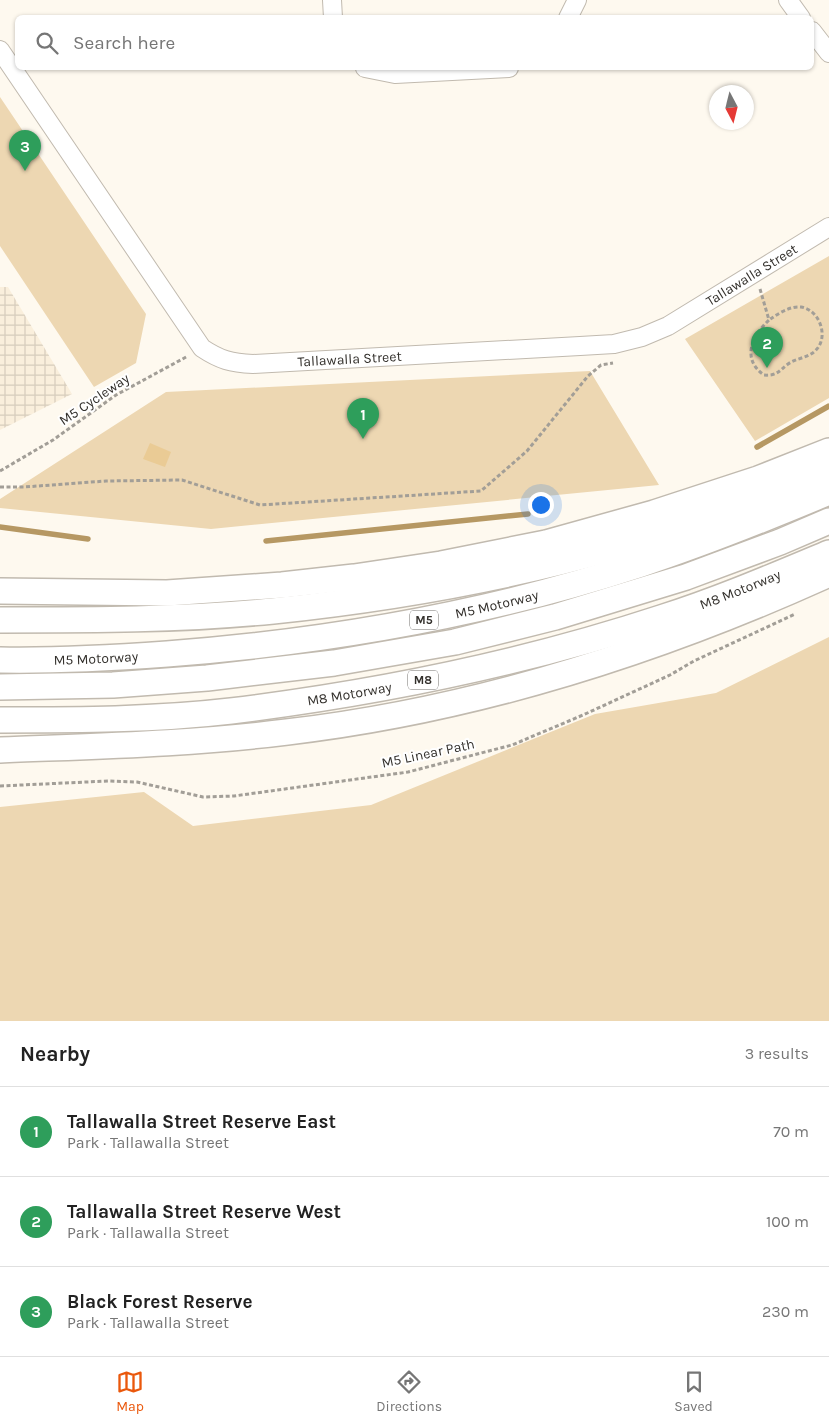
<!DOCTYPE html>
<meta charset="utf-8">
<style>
body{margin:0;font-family:Karla,sans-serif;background:#f2f2f2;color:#222}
.compass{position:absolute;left:709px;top:85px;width:45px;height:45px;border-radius:50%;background:#fff;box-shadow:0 1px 4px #0004;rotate:173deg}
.you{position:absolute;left:540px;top:504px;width:18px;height:18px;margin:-12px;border:4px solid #fff;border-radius:50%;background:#1a73e8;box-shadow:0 0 0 8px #1a73e833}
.badge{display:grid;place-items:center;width:32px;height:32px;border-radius:50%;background:#ea580c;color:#fff;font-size:16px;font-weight:700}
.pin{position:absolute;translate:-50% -41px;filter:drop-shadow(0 1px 2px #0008)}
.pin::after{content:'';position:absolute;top:26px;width:18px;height:15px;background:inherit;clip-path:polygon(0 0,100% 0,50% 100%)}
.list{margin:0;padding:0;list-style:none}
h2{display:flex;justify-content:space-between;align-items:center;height:65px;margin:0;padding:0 20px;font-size:21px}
h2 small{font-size:16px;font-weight:400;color:#767676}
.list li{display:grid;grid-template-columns:32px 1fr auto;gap:15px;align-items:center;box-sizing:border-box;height:90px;padding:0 20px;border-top:1px solid #e0e0e0}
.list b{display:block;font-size:19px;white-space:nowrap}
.list p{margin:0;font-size:16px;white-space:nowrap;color:#767676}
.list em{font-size:16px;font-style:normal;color:#767676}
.icon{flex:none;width:28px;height:28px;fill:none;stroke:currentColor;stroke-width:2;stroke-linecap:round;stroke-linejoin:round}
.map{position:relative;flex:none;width:829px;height:1021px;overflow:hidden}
.search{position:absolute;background:#fff;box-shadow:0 1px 4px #0004;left:15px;right:15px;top:15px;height:55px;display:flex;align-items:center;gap:12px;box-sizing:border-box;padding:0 18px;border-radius:8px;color:#767676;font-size:19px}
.sheet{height:335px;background:#fff}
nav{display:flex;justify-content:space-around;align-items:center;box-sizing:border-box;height:70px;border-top:1px solid #e0e0e0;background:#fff;font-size:14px;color:#767676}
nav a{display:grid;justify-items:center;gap:2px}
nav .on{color:#ea580c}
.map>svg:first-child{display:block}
.industrial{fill:url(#industrial-grid)}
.green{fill:#edd7b2}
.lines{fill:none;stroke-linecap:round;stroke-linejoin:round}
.stream{stroke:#b69863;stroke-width:5.5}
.building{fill:#eacb95}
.minor-casing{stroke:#c1baaf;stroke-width:20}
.highway-casing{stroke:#c1baaf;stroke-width:28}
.path{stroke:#a29e97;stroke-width:3;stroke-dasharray:4 2.5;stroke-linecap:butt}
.minor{stroke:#fff;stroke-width:18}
.highway{stroke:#fff;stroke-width:25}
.labels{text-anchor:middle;stroke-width:4;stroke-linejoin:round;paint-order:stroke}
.shield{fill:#fff;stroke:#706e6b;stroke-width:1}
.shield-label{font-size:12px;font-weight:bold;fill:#33302c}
.street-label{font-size:14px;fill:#33302c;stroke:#fff}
</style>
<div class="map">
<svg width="829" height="1021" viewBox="0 0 829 1021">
<defs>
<pattern id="industrial-grid" width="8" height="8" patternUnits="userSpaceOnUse" patternTransform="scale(1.25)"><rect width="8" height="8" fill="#faefdc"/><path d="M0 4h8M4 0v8" fill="none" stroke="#d7cdbd"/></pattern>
</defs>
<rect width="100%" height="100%" fill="#fef9ef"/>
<path class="industrial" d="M0 287H8L72 394 0 430Z"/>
<path class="green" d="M0 97 146 314 136 363 94 387 0 246Z
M829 256V398L755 441 685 339Z
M590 371 659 485 211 529 0 508V499L166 392Z
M829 637V1021H0V807L144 792 193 826 371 805 595 714 716 693Z"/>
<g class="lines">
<path class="stream" d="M757 447 829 406
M0 527 88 539
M266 541 528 514"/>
</g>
<path class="building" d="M150 443 171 452 165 467 143 459Z"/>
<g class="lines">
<g class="minor-casing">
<g id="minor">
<path d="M332 0 333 18"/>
<path d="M788 0 801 18"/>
<path d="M568 18 577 0"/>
<path d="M812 31 829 53"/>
<path id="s1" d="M0 50 202 348C220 360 231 363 253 364L580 346 614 344 642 337 668 326 829 227"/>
<path d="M365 68 395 74 509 68"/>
</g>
</g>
<g class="highway-casing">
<g id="highway">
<path d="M0 591 167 593 282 585 354 577 441 564 546 543 654 513 758 479 829 451"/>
<path d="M0 620C91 620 182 620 273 611 388 599 504 579 616 547 688 527 759 501 829 472"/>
<path id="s2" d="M0 660C56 661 111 658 167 654 327 642 488 614 641 564 705 543 767 518 829 492"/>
<path d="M0 687 113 685 207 678 334 663 455 642 555 617 686 577 780 542 829 521"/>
<path id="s3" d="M0 720C77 720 154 720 231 711 377 693 521 664 661 618 718 600 774 576 829 553"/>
<path d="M0 750C96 746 192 744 287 732 475 710 657 652 829 574"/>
</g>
</g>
<path class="path" d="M760 289 769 320C752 336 741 359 764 375 777 376 779 371 788 364 796 358 809 358 816 350 829 337 820 310 801 307 789 306 778 314 769 320
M0 471 53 440 116 395 188 356
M0 487H24L106 481 182 480 260 505 481 491 527 451 588 376 601 365 613 363
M0 786 108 781 137 782 203 797 234 796 408 772 512 745 583 715 670 675 694 661 795 614"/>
<use href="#minor" class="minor"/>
<use href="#highway" class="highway"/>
</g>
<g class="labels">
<g class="shield">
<rect x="410" y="610.5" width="28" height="19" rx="4"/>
<rect x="408" y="670.5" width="30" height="19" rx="4"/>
</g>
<g class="shield-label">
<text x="424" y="624">M5</text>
<text x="423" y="684">M8</text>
</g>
<g class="street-label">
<text dy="5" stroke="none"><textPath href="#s1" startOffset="931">Tallawalla Street</textPath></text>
<text dy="5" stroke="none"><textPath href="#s1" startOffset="511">Tallawalla Street</textPath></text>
<text transform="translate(94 399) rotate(-34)" y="5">M5 Cycleway</text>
<text dy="5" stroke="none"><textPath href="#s3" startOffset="756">M8 Motorway</textPath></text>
<text dy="5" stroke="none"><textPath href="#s2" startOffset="501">M5 Motorway</textPath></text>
<text dy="5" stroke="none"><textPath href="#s2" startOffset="96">M5 Motorway</textPath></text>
<text dy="5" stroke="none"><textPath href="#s3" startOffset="351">M8 Motorway</textPath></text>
<text transform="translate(428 753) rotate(-12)" y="5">M5 Linear Path</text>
</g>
</g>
</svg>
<svg class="compass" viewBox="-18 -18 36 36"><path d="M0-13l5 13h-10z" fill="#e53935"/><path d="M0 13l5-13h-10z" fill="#767676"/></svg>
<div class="you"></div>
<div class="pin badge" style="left:363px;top:439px;background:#2e9e5b">1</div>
<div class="pin badge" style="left:767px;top:368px;background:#2e9e5b">2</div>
<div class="pin badge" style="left:25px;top:171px;background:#2e9e5b">3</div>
<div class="search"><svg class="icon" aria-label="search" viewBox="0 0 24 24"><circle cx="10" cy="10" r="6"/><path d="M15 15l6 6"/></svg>Search here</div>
</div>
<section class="sheet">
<h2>Nearby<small>3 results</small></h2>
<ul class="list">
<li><span class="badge" style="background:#2e9e5b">1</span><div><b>Tallawalla Street Reserve East</b><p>Park · Tallawalla Street</p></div><em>70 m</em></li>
<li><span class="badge" style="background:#2e9e5b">2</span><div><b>Tallawalla Street Reserve West</b><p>Park · Tallawalla Street</p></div><em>100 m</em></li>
<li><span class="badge" style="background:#2e9e5b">3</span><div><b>Black Forest Reserve</b><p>Park · Tallawalla Street</p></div><em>230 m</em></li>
</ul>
</section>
<nav>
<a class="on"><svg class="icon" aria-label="map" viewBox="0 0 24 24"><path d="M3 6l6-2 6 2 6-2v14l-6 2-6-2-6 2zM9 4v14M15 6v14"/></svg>Map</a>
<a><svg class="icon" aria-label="directions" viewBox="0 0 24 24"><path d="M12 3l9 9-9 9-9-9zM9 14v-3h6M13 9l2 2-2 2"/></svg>Directions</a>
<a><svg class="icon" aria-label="saved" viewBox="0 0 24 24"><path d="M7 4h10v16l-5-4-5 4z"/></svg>Saved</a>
</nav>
